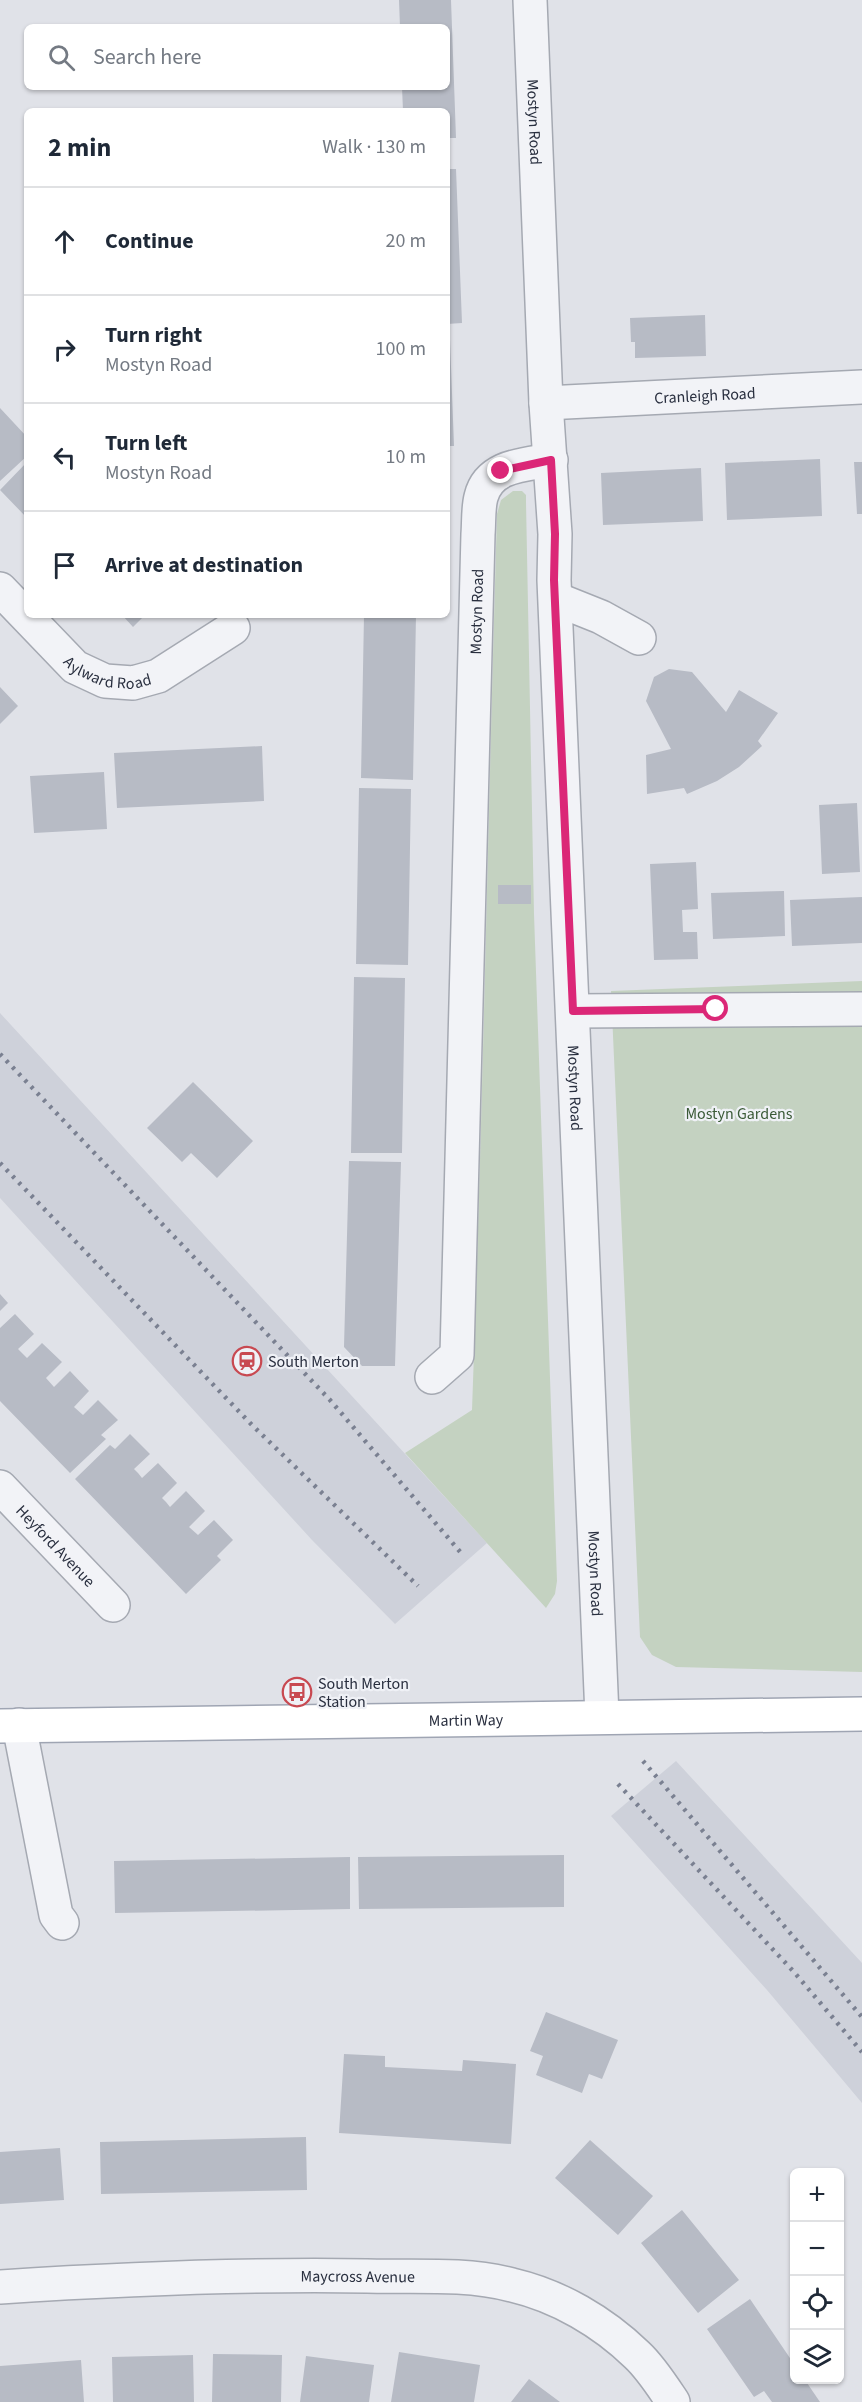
<!DOCTYPE html>
<meta charset="utf-8">
<style>
body{margin:0;font-family:"Source Sans 3",sans-serif;background:#f2f2f3;color:#1f2937}
.controls{position:absolute;right:18px;bottom:18px;display:grid;overflow:hidden;border-radius:9px;box-shadow:0 2px 4px #0004}
.controls button{width:54px;height:54px;display:grid;place-items:center;padding:0;border:0;border-bottom:2px solid #e0e1e3;background:#fff;color:#1f2937;font:30px sans-serif}
.stop{position:absolute;width:18px;height:18px;margin:-14px;border:4px solid #db2777;border-radius:50%;background:#fff}
.stop.end{background:#db2777;border-color:#fff;box-shadow:0 2px 6px #0008}
.list{margin:0;padding:0;list-style:none}
h2{display:flex;justify-content:space-between;align-items:center;height:78px;margin:0;padding:0 24px;font-size:26px}
h2 small{font-size:20px;font-weight:400;color:#747a83}
.list li{display:grid;grid-template-columns:39px 1fr auto;gap:18px;align-items:center;box-sizing:border-box;height:108px;padding:0 24px;border-top:2px solid #e0e1e3}
.list b{display:block;font-size:22px;white-space:nowrap}
.list p{margin:0;font-size:20px;white-space:nowrap;color:#747a83}
.list em{font-size:20px;font-style:normal;color:#747a83}
.icon{flex:none;width:33px;height:33px;fill:none;stroke:currentColor;stroke-width:2;stroke-linecap:round;stroke-linejoin:round}
.map{position:relative;flex:none;width:862px;height:2402px;overflow:hidden}
.search{position:absolute;background:#fff;box-shadow:0 2px 4px #0004;left:24px;top:24px;width:426px;height:66px;display:flex;align-items:center;gap:15px;box-sizing:border-box;padding:0 21px;border-radius:9px;color:#747a83;font-size:22px}
.panel{position:absolute;background:#fff;box-shadow:0 2px 4px #0004;left:24px;top:108px;width:426px;height:510px;border-radius:9px}
.map>svg:first-child{display:block}
.built{fill:#ced1da}
.green{fill:#c4d2c1}
.building{fill:#b7bbc5}
.lines{fill:none;stroke-linecap:round;stroke-linejoin:round}
.minor-casing{stroke:#a5a9b2;stroke-width:36}
.major-casing{stroke:#9fa5b3;stroke-width:36}
.minor{stroke:#f2f3f7;stroke-width:33}
.major{stroke:#fff;stroke-width:33}
.rail{stroke:#7a8091;stroke-width:4.5;stroke-dasharray:3 6;stroke-linecap:butt}
.route{stroke:#db2777;stroke-width:8}
.labels{text-anchor:middle;stroke-width:4.5;stroke-linejoin:round;paint-order:stroke}
.street-label{font-size:16px;fill:#292f3f;stroke:#eff1f6}
.park-label{font-size:16px;fill:#3a5a37;stroke:#eff1f6}
.poi-label{font-size:16px;fill:#292f3f;stroke:#eff1f6;text-anchor:start}
</style>
<div class="map">
<svg width="862" height="2402" viewBox="0 0 862 2402">
<rect width="100%" height="100%" fill="#e0e2e8"/>
<path class="built" d="M0 1013 487 1543 395 1624 312 1540 0 1198Z
M676 1761 862 1963V2103L767 1990 611 1816Z"/>
<path class="green" d="M513 491H522L526 495V502L534 914 557 1581 555 1594 546 1608 405 1453 472 1410C483 1112 488 813 497 514L501 500Z
M862 981V1672L676 1667 652 1655 640 1637 611 991Z"/>
<path class="building" d="M399 0H451L456 138H447V111H403L402 87H447V27H400Z
M447 169H456L462 323 447 324Z
M705 315 706 356 635 358V342H631L630 318Z
M450 340 454 446H447V341Z
M0 408 27 437V456L0 481Z
M820 459 822 516 727 520 725 463Z
M27 462V518L0 490Z
M854 462H862V514H857Z
M701 468 703 521 603 525 601 473Z
M122 615H145L133 627Z
M364 615H416L413 780 361 778Z
M669 669 692 672 726 712 739 690 778 713 758 741 762 746 739 767 717 781 687 794 684 788 647 794 646 755 671 749 646 701 654 677Z
M0 687 18 706 0 724Z
M262 746 264 801 117 808 114 753Z
M104 772 107 829 34 833 30 776Z
M359 788 411 789 408 965 356 964Z
M857 803 860 872 822 874 819 805Z
M696 862 698 909 682 910 683 932H697L698 959 654 960 650 864Z
M498 885H531V904H498Z
M784 891 785 936 713 939 711 893Z
M862 897V943L792 946 790 900Z
M354 977 405 978 402 1153H351Z
M193 1082 253 1141 217 1178 191 1153 182 1162 147 1128Z
M349 1161 401 1162 395 1366H362L344 1347Z
M0 1294 8 1303 0 1311Z
M15 1314 34 1334 18 1349 27 1358 42 1343 62 1362 46 1378 54 1387 70 1371 89 1391 74 1407 83 1415 98 1400 118 1420 101 1435 106 1439 70 1473 0 1401V1328Z
M130 1434 150 1454 134 1469 138 1473 142 1478 158 1463 177 1483 162 1498 166 1502 170 1507 186 1491 205 1511 189 1527 198 1535 214 1520 233 1540 217 1556 221 1560 186 1594 75 1479 110 1445 115 1449Z
M564 1855V1907L359 1909 358 1857Z
M350 1857V1909L115 1913 114 1861Z
M546 2012 618 2040 602 2079 589 2074 582 2093 536 2075 543 2056 530 2051Z
M344 2054 385 2056V2067L462 2071 463 2060 516 2064 511 2144 339 2133Z
M306 2137 307 2190 101 2194 100 2142Z
M590 2140 653 2196 618 2235 555 2178Z
M60 2148 64 2200 0 2204V2152Z
M682 2210 739 2280 698 2313 641 2243Z
M750 2299 794 2364V2380H805L820 2402H772L764 2391 754 2397 707 2329Z
M399 2352 480 2365 474 2402H391Z
M213 2354 282 2355 281 2402H212Z
M193 2355 194 2402H113L112 2357Z
M306 2356 374 2365 369 2402H300Z
M81 2360 84 2402H0V2366Z
M529 2379 556 2399 560 2402H511Z"/>
<g class="lines">
<g class="minor-casing">
<g id="minor">
<path id="s1" d="M530 0 546 403 555 534 554 580 602 1716"/>
<path id="s2" d="M546 403 862 387"/>
<path id="s3" d="M0 589 75 667 105 681 133 683 158 676 233 628"/>
<path d="M556 599 601 617 639 638"/>
<path d="M573 1011 862 1009"/>
<path id="s4" d="M432 1377 457 1355 478 534C479 522 478 508 481 497 489 465 524 465 551 460"/>
<path id="s5" d="M0 1487 113 1605"/>
<path d="M19 1725 56 1915 62 1923"/>
<path id="s6" d="M0 2287C122 2279 245 2274 367 2276 415 2277 466 2273 512 2285 559 2296 603 2322 637 2355 651 2368 663 2387 673 2402"/>
</g>
</g>
<g class="major-casing">
<g id="major">
<path id="s7" d="M0 1726 862 1714"/>
</g>
</g>
<use href="#minor" class="minor"/>
<use href="#major" class="major"/>
<path class="rail" d="M0 1054 330 1400 462 1554
M0 1163 252 1425 418 1586
M643 1761 862 2017
M618 1784 794 1972 862 2052"/>
</g>
<g class="lines">
<path class="route" d="M501 471 551 460 555 534 554 580 573 1011 716 1009"/>
</g>
<defs>
<g id="station-ring" transform="scale(1.5)"><circle r="9.5" fill="#eff1f6" stroke="#c84951" stroke-width="1.5"/><path d="M-3-6H3Q5-6 5-4V2Q5 4 3 4L4.5 6H3L1.5 4h-3L-3 6H-4.5L-3 4Q-5 4-5 2V-4Q-5-6-3-6ZM-3.5-4v3h7v-3ZM-3.5 1v1.5H-2V1ZM2 1v1.5H3.5V1Z" fill="#c84951"/></g>
<g id="bus-ring" transform="scale(1.5)"><circle r="9.5" fill="#eff1f6" stroke="#c84951" stroke-width="1.5"/><path d="M-5-6H5V4H4V6H2V4H-2V6H-4V4H-5ZM-3.5-4V0h7V-4ZM-3.5 1.2v1.5H-2V1.2ZM2 1.2v1.5H3.5V1.2Z" fill="#c84951"/></g>
</defs>
<g fill-rule="evenodd">
<use href="#station-ring" x="247" y="1361"/>
<use href="#bus-ring" x="297" y="1692"/>
</g>
<g class="labels">
<g class="street-label">
<text dy="6" stroke="none"><textPath href="#s1" startOffset="122">Mostyn Road</textPath></text>
<text dy="6" stroke="none"><textPath href="#s2" startOffset="159">Cranleigh Road</textPath></text>
<text dy="6" stroke="none"><textPath href="#s4" startOffset="777">Mostyn Road</textPath></text>
<text dy="6" stroke="none"><textPath href="#s3" startOffset="142">Aylward Road</textPath></text>
<text dy="6" stroke="none"><textPath href="#s1" startOffset="1089">Mostyn Road</textPath></text>
<text dy="6" stroke="none"><textPath href="#s5" startOffset="81">Heyford Avenue</textPath></text>
<text dy="6" stroke="none"><textPath href="#s1" startOffset="1575">Mostyn Road</textPath></text>
<text dy="6" stroke="none"><textPath href="#s7" startOffset="466">Martin Way</textPath></text>
<text dy="6" stroke="none"><textPath href="#s6" startOffset="358">Maycross Avenue</textPath></text>
</g>
<g class="park-label">
<text x="739" y="1119">Mostyn Gardens</text>
</g>
<g class="poi-label">
<text x="268" y="1367">South Merton</text>
<text x="318" y="1689">South Merton<tspan x="318" dy="18">Station</tspan></text>
</g>
</g>
</svg>
<div class="controls">
<button>+</button>
<button>−</button>
<button><svg class="icon" aria-label="locate" viewBox="0 0 24 24"><circle cx="12" cy="12" r="6"/><path d="M12 2v4M12 18v4M2 12h4M18 12h4"/></svg></button>
<button><svg class="icon" aria-label="layers" viewBox="0 0 24 24"><path d="M12 4l9 5-9 5-9-5zM3 14l9 5 9-5"/></svg></button>
</div>
<div class="stop" style="left:716px;top:1009px"></div>
<div class="stop end" style="left:501px;top:471px"></div>
<div class="search"><svg class="icon" aria-label="search" viewBox="0 0 24 24"><circle cx="10" cy="10" r="6"/><path d="M15 15l6 6"/></svg>Search here</div>
<section class="panel">
<h2>2 min<small>Walk · 130 m</small></h2>
<ul class="list">
<li><svg class="icon" aria-label="ahead" viewBox="0 0 24 24"><path d="M12 20V5M6 11l6-6 6 6"/></svg><div><b>Continue</b></div><em>20 m</em></li>
<li><svg class="icon" aria-label="right" viewBox="0 0 24 24"><path d="M7 20v-9h11M14 6l5 5-5 5"/></svg><div><b>Turn right</b><p>Mostyn Road</p></div><em>100 m</em></li>
<li><svg class="icon" aria-label="left" viewBox="0 0 24 24"><path d="M17 20v-9H6M10 6l-5 5 5 5"/></svg><div><b>Turn left</b><p>Mostyn Road</p></div><em>10 m</em></li>
<li><svg class="icon" aria-label="arrive" viewBox="0 0 24 24"><path d="M6 21V4h12l-3 4 3 4H6"/></svg><div><b>Arrive at destination</b></div></li>
</ul>
</section>
</div>
